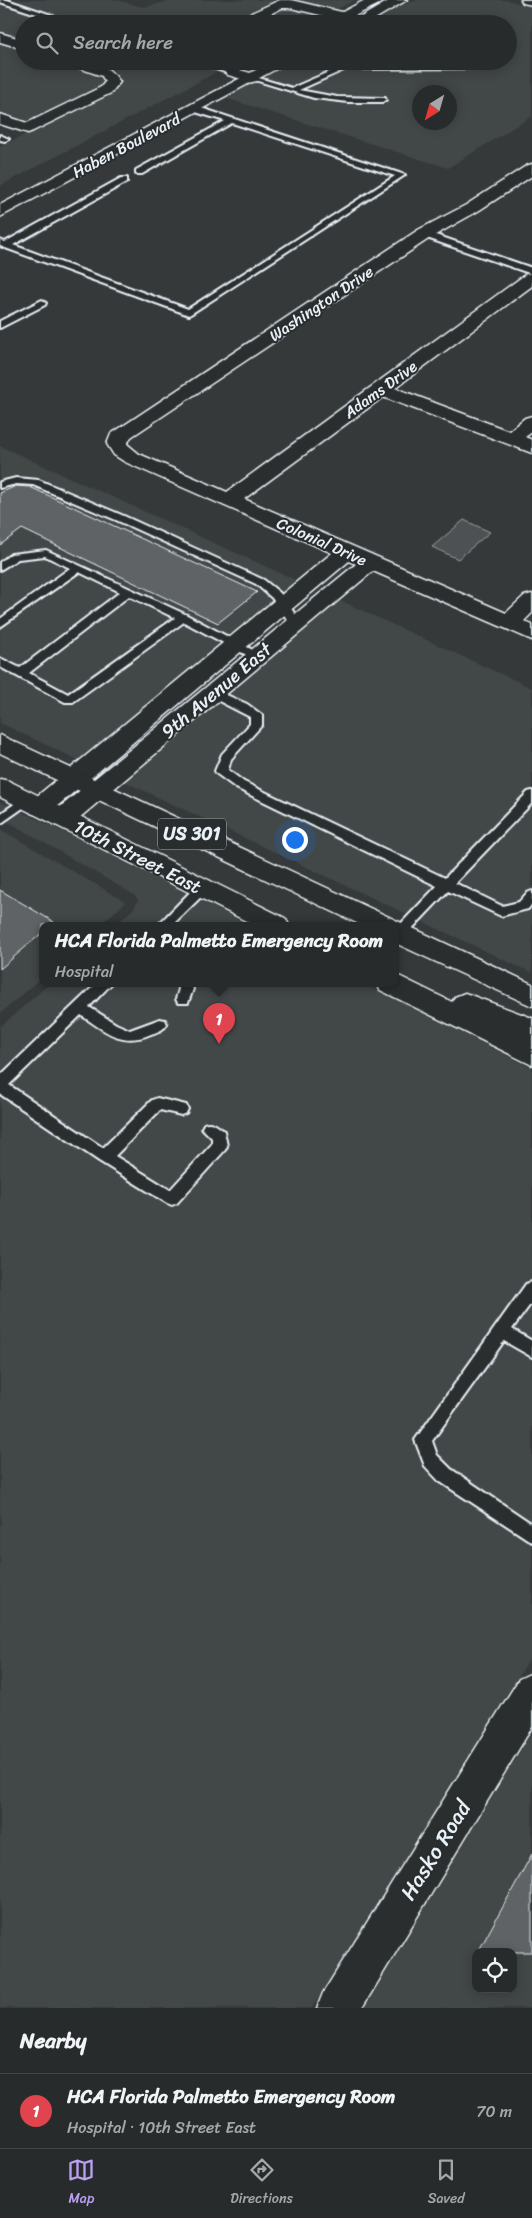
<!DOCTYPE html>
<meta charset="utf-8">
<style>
body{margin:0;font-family:Sriracha,sans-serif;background:#303334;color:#f1f3f6}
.controls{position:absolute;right:15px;bottom:15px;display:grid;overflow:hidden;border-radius:10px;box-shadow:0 2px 12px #0003}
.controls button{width:45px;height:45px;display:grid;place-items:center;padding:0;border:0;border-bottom:1px solid #444748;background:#282b2c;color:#f1f3f6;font:25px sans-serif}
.compass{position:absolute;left:412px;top:85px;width:45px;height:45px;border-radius:50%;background:#282b2c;box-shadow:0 2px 12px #0003;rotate:217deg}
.you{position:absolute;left:294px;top:839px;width:18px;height:18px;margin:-12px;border:4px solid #fff;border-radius:50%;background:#1a73e8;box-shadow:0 0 0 8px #1a73e833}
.badge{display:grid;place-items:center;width:32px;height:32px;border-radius:50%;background:#bca0f2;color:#fff;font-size:16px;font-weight:700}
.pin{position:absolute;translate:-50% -41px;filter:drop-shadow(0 1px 2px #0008)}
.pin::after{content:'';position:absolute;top:26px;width:18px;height:15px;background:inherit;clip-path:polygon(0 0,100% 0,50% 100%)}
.popup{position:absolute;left:39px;top:922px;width:360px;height:65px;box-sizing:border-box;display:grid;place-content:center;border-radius:10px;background:#282b2c;filter:drop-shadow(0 1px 4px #0005);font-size:16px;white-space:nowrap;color:#a5a7a9}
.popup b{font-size:19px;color:#f1f3f6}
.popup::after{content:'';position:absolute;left:50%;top:100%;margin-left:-10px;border:10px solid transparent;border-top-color:#282b2c}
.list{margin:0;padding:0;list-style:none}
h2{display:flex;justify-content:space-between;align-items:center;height:65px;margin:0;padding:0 20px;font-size:21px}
h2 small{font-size:16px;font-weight:400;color:#a5a7a9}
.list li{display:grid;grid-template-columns:32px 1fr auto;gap:15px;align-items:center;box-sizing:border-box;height:75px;padding:0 20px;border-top:1px solid #444748}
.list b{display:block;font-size:19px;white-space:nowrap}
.list p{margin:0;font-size:16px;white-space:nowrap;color:#a5a7a9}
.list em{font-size:16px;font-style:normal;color:#a5a7a9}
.icon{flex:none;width:28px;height:28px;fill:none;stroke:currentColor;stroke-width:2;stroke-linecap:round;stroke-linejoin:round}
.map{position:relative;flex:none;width:532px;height:2008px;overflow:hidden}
.search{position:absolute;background:#282b2c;box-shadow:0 2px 12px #0003;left:15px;right:15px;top:15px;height:55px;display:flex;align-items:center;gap:12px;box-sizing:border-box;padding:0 18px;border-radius:28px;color:#a5a7a9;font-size:19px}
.sheet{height:140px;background:#282b2c}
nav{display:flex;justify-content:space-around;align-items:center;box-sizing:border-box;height:70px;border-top:1px solid #444748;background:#282b2c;font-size:14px;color:#a5a7a9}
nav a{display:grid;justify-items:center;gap:2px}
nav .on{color:#bca0f2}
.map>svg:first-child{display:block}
.built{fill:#424647;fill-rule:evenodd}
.green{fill:#4d5152;stroke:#9aa1a5}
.building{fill:#5f6365;stroke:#e8f1f8}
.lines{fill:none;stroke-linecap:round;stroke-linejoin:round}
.lane-casing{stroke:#e8f1f8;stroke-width:4}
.street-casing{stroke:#e8f1f8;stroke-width:3}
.secondary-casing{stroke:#e8f1f8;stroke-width:3}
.primary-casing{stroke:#e8f1f8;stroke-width:3}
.lane{fill:#2a2d2e;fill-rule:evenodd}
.street{fill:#2a2d2e;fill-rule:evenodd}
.secondary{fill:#2a2d2e;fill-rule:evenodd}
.primary{fill:#2a2d2e;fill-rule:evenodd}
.labels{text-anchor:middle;stroke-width:4;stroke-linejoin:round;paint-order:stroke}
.far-street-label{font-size:16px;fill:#e8f1f8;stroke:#2a2d2e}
.shield{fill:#2a2d2e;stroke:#afb6bb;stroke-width:1}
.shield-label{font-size:18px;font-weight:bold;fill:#e8f1f8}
.street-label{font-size:19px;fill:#e8f1f8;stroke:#2a2d2e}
.near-street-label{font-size:22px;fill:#e8f1f8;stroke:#2a2d2e}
</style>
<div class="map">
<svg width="532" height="2008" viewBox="0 0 532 2008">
<rect width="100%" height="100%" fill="#35393a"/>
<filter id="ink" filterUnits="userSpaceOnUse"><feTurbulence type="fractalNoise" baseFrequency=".02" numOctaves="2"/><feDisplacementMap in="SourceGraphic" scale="10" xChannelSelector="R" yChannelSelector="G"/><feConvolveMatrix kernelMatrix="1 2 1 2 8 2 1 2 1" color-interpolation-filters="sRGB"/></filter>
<g filter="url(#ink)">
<path class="built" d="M0 0H116L144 7 174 0H355L334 11 281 1 231 24H24V40L0 33Z
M418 0H508L532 7V116L448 168 225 98 293 61H508V24H364L396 7ZM420 92H450V122H420Z
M288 6 325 16 310 24H248L283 7Z
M0 41 24 49V61H60L100 75 105 83 99 89 28 123 0 114Z
M86 61H238L0 186V147L111 92 120 83 115 71Z
M0 446 298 581 80 761 0 723Z
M339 600 532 688V973L123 781Z
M0 802 84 841 249 925H115L134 908 138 900 134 895 0 817Z
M0 829 126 902 100 925H43V976L0 1014Z
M50 983H363L532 1068V1655L312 2008H0V1526L2 1522 0 1513V1027Z
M532 1731V2008H364ZM476 1952H513V1989H476Z"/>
<path class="green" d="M464 520 490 532 458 559 432 547Z"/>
<path class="building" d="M16 486 30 487 257 592 218 623 22 529 0 545V493Z
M0 890 54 922 50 925H43V932L0 969Z
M532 1854V1952H478Z"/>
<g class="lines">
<g class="lane-casing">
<path id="lane" d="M0 0H7L78 24H67L0 2Z
M194 61H205L237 72 230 74Z
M483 64 487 66 486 68 346 69 299 90 337 97 385 98 386 100 382 102H348L314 98 248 78 252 76 292 88 345 65Z
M192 107H198L405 175 189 315 0 246V240L5 242 121 178H127V182L13 245 188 309 395 176 232 123 142 174H136V170L225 121 192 111Z
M0 135 9 139 5 141 0 140Z
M421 232H427L532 268V274L421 236Z
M42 300 46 303 45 305 0 328V321Z
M16 478 39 480 124 516 264 580 280 593 302 624 296 627 292 626 272 598 256 584 116 520 33 485 16 484 0 488V482Z
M46 550 187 615 264 656 258 660 254 659 184 622 73 702H65L0 667V658L20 668 120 592 79 572 0 627V619L70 568 45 556 18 559 0 570V562L11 554ZM129 596 175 618 68 694 29 673Z
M213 689 247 704 262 715V725L231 759 228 770 244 782 445 878 528 792 532 791V803L455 883 502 906 519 902 527 893 532 891V904L528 909 501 916 448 891 405 936H395V930L437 886 236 788 217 774 215 771 222 754 250 724V717L209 696 207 693Z
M26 796 30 797 32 800 30 803 0 824V814Z
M202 883 207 885 208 888 207 891 172 925H158L197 885Z
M97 983H112L89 1007 116 1024 130 1030 160 1019 165 1020 167 1024C164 1030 157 1032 151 1034 122 1047 104 1031 81 1015L9 1085 103 1148 152 1100 157 1098 186 1105 188 1109 186 1113 181 1115 160 1110 115 1156 170 1190 212 1144V1138L202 1128 204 1124C212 1121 217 1126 224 1131L227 1146 225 1150 177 1203 172 1205 167 1203 99 1161 0 1094V1076Z
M177 983H191L193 989 188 1003H178L176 999 179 989Z
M532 1282V1302L512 1329 532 1341V1357L504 1341 432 1441 437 1455 451 1469 532 1524V1542L439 1481 425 1466 415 1440 526 1284Z"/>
</g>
<g class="street-casing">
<path id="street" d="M280 0H291L346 13 348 16 341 20 291 8H282L250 24H232L234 21Z
M0 33 24 40V49L0 42Z
M66 61C89 61 107 62 120 82L111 93 33 131 28 133 0 124V114L27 123 101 87 105 82 102 76 68 64Z
M233 68 257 75 259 78 257 81 252 82 228 75 226 72Z
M532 164V176L478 211 430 238 131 437 127 444 139 454 227 492 526 274 532 273V286L395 388 509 431 525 418 532 416V432L525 437 532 440V453L383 397 244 499 506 613 524 596 532 594V613L524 621 532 625V640L373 571 72 824 63 827 54 824 51 818 54 812 356 564 349 561 49 813 40 816 31 813 28 807 31 801 332 553 125 462 114 455 107 444 111 434 418 230 466 205 526 166Z
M532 1673V1727L362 2008H317L323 1993 519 1679Z"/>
</g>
<g class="secondary-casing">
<path id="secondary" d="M365 0H383L381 3 338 24H320Z
M390 0H407L368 23H358L356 20Z
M521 0H532V5L523 3Z
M273 61H291L0 217V205Z"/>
</g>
<g class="primary-casing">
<path id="primary" d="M0 735 532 984V1006L395 943V925H361L0 753Z
M0 779 9 781 285 918 289 925H254L0 797Z
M395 974 452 1002 455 997 465 993 532 1018V1041L530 1040 532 1041V1065L380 990 377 983H395Z"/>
</g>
<use href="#lane" class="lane"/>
<use href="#street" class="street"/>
<use href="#secondary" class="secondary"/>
<use href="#primary" class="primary"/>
</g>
</g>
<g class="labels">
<g class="far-street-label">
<text transform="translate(126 145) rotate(-28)" y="6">Haben Boulevard</text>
<text transform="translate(321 303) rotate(-34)" y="6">Washington Drive</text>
<text transform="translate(380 389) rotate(-36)" y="6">Adams Drive</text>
<text transform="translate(322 541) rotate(24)" y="6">Colonial Drive</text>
</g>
<rect class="shield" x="158" y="818.5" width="68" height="31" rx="4"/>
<g class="shield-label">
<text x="192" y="840">US 301</text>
</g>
<g class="street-label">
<text transform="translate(216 690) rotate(-40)" y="7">9th Avenue East</text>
<text transform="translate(138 856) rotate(27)" y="7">10th Street East</text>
</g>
<g class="near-street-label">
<text transform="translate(435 1850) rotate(-58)" y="8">Hasko Road</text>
</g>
</g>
</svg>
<div class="controls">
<button><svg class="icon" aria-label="locate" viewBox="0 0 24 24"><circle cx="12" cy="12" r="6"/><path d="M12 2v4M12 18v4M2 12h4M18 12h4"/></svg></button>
</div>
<svg class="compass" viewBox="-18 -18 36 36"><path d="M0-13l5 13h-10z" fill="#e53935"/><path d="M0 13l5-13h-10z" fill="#a5a7a9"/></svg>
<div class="you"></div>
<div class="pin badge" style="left:219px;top:1044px;background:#e0444e">1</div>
<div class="popup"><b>HCA Florida Palmetto Emergency Room</b>Hospital</div>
<div class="search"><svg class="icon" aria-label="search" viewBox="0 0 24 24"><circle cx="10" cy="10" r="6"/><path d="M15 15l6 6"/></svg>Search here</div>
</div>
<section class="sheet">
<h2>Nearby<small></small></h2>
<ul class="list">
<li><span class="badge" style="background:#e0444e">1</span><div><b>HCA Florida Palmetto Emergency Room</b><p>Hospital · 10th Street East</p></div><em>70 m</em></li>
</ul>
</section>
<nav>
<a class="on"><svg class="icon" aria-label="map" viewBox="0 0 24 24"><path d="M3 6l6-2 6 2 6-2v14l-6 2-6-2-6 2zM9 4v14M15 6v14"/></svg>Map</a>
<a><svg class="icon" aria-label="directions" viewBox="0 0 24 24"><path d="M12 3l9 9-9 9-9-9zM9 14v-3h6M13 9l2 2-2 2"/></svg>Directions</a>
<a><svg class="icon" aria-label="saved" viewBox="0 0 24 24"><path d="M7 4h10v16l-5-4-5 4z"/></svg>Saved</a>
</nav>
